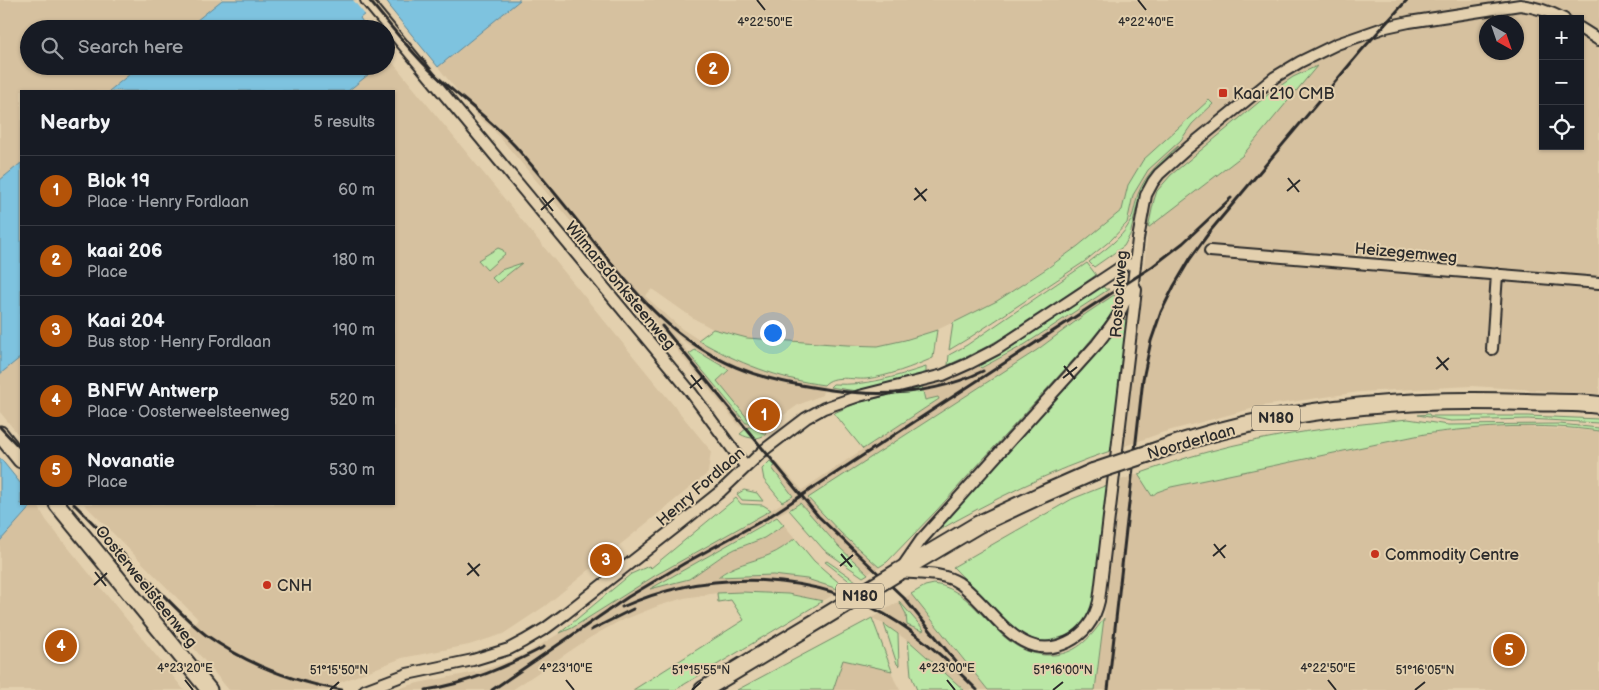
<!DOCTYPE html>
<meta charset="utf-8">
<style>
body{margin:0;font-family:"Balsamiq Sans",sans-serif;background:#20242c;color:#f1f3f6}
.controls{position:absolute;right:15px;top:15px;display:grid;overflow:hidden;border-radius:0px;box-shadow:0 1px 4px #0004}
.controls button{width:45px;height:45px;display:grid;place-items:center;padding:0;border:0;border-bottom:1px solid #363941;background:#171b24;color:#f1f3f6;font:25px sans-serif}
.compass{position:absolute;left:1479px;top:15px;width:45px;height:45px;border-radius:50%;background:#171b24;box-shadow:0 1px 4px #0004;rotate:140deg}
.you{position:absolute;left:772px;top:332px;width:18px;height:18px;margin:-12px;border:4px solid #fff;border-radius:50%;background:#1a73e8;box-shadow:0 0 0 8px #1a73e833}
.badge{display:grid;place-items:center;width:32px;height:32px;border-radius:50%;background:#b45309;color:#fff;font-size:16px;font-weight:700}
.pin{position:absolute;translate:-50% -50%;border:2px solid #fff;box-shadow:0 1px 5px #0006}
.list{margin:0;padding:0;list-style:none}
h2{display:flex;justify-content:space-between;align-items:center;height:65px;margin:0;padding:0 20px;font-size:21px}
h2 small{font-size:16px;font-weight:400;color:#9ea1a6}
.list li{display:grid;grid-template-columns:32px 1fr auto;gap:15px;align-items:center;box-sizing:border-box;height:70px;padding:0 20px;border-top:1px solid #363941}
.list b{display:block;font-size:19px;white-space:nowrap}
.list p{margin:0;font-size:16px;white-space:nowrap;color:#9ea1a6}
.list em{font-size:16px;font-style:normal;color:#9ea1a6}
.icon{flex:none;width:28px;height:28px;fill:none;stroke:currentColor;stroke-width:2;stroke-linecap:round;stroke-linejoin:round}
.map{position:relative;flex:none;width:1599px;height:690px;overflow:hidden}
.search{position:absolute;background:#171b24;box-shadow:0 1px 4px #0004;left:20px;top:20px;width:375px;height:55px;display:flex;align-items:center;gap:12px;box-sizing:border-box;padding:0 18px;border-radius:28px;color:#9ea1a6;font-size:19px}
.panel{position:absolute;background:#171b24;box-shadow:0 1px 4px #0004;left:20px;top:90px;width:375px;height:415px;border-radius:0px}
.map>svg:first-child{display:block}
.built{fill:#d6c19f;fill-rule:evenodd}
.green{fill:#bae7a5;stroke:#728968}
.water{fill:#7ec3df;stroke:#5d8697}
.pier{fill:#e3d0ae}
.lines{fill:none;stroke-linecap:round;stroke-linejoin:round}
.minor-casing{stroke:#2b2b2b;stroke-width:14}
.secondary-casing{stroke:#2b2b2b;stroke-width:19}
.primary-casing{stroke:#2b2b2b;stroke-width:20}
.minor{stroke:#e3d0ae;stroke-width:10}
.secondary{stroke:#e3d0ae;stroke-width:15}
.primary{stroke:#e3d0ae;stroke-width:16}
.rail{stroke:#2b2b2b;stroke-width:3}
.primary-bridge-casing{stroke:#2b2b2b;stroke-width:20;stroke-linecap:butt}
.primary-bridge{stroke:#e3d0ae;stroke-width:16}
.ticks{fill:none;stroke:#2b2b2b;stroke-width:2}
.poi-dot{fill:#c8321e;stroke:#e3d0ae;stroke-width:2}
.labels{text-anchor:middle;stroke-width:4;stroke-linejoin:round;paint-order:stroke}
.shield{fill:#e3d0ae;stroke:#625c52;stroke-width:1}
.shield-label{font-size:15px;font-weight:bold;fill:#2b2b2b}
.poi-label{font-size:16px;fill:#2b2b2b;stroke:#e3d0ae;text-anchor:start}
.street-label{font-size:16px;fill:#2b2b2b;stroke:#e3d0ae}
.ticks-label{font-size:12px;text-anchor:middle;fill:#2b2b2b;stroke:#e3d0ae;stroke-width:4;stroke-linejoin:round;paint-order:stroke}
</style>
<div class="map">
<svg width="1599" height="690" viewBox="0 0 1599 690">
<rect width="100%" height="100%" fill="#e3d0ae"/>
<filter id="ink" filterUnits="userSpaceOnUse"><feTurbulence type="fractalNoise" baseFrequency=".02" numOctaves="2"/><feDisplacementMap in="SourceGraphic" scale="10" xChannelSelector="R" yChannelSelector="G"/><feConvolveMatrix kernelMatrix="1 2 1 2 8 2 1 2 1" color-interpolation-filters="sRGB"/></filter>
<g filter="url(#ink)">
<path class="built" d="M0 0H222L186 29H29V66H140L109 91H21V163L0 180Z
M520 0H1599V394L1471 386 1360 392 1262 406 1164 432 1125 446 1148 228 1122 210 1078 246 997 301 937 330 905 340 878 346 847 345 747 338 731 335 713 329 693 318 652 289 645 296 682 329 718 352 776 375 824 385 822 395 798 405 764 429 748 420 717 381 729 370 695 350 672 332 746 424 740 427 584 237 491 127 479 118 438 67ZM1543 19H1580V146H1543ZM1486 22H1516V52H1486Z
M389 58 711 451 708 473 545 606 503 634 469 645 402 658 341 682 328 690H229L182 634 198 619 84 504H394V91H348L379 66H386V60Z
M1109 289 1114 295 1037 350 808 498 841 533 879 567 868 574 839 547 799 503 652 588 689 579 722 556 735 549 764 538 784 525 795 538 784 547 770 555 725 571 719 576 773 575 807 579 841 590 823 601 788 594 742 592 717 593 684 598 658 606 618 622 591 637 512 690H393L418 683 476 672 501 664 527 653 560 633 572 628 634 588 771 510 793 496 771 468 778 463 802 490 938 399V397L925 400 922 387 945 380 979 366 981 368 1001 358 1024 345Z
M21 357V438L0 412V374Z
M1523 427 1599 431V690H1095L1121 480 1138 474 1152 496 1157 492 1171 487 1425 434 1467 429Z
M33 504H37L46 520 62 540 184 690H0V541Z
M911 594 980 681 988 690H964L915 646 884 624 872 618Z
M880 636 894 679 900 690H776Z"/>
<path class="green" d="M1317 66 1242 156 1148 228 1154 200 1157 191 1171 175 1270 93 1293 77Z
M1209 100 1213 104 1192 124 1181 140 1148 170 1133 195 1127 223 1111 240 1084 262 969 338 949 350 953 323 997 301 1049 267 1078 246 1122 210 1128 185 1143 160Z
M1178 146 1148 178 1140 194 1130 235 1124 246 1094 267 1089 262C1103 251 1121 239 1129 224 1134 215 1135 203 1138 194 1146 173 1162 160 1178 146Z
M498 248 503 250 505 254 487 270 478 260Z
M522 263 497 283 492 278 501 270Z
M1087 263 1096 275C1048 308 1002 343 948 365L949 355 967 345Z
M1103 286 1105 289H1109L1024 345 981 368 979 366 998 356Z
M1114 295 1117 299C1113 317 1096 333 1085 347L937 510 887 562 879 567 841 533 808 498 1037 350 1087 313Z
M1122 319 1127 320 1113 450C1050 471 992 500 934 533L1108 340Z
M713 329 747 338 847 345 878 346 905 340 937 330 933 358C912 367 889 376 866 379 852 380 834 374 824 385 779 379 738 363 698 340Z
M695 350 729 370 717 381 748 419 754 423H746L689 354Z
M926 367V373L856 391 830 387 833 384C867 386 894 377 926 367Z
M922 387 925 400 938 397 939 399 863 449 834 413 857 403Z
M1429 414 1430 416H1528L1599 419V423L1528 419 1451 421 1418 415Z
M1408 419 1448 425 1559 424 1599 428V431C1542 423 1482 426 1425 434L1171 487 1157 492 1152 496 1138 474C1161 466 1184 458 1207 452 1273 434 1340 426 1408 419Z
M748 427C754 426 760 433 766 434 758 440 749 439 740 434Z
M770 461 775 466 772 468 793 496 782 502 764 480 762 469Z
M1107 485 1095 598 1087 620 1079 628 1069 635 1048 641H1038L1017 633 953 567 1072 499Z
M744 490 757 493 763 501 742 500 737 494Z
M736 498 741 504 763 505 771 510 656 575 572 628 560 633 631 574 649 566 651 568Z
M800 503 839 547 868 574 863 577 824 550 789 510Z
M777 517 784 525 764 538 735 549 722 556 689 579 650 589Z
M795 538 814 561 845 588 841 590 807 579 773 575 718 577C732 565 752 562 769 555 779 551 787 545 795 538Z
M827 561 856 581 852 583 825 562Z
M934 584C983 591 996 659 1054 655 1078 653 1092 636 1104 618L1095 690H988L911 594 925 586Z
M742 592 788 594 823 601 675 690H633L744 620 731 600 718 602 717 593Z
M899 601 924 630 922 631 907 625 906 614Z
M872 618 892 671 843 660 833 690H737Z
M884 624 898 634 899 666 897 664Z
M908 640 964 690H917L911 675Z"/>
<path class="water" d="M222 0H383L360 18 367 28 369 26 371 29H186Z
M386 0H520L438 67 390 8 391 7Z
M140 66H379L348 91H109Z
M21 163V357L0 374V180Z
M0 458 21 484V504H33L0 541Z"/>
<path class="pier" d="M353 0H379L381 3 366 16Z"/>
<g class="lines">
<g class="minor-casing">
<path id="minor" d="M366 0 690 391 745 466
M1580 28 1599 40
M1210 251 1599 283
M1492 349 1497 274
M903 566 921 540 1097 344C1106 332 1116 321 1122 308 1127 299 1127 291 1133 283
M899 572C919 574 942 572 959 583 993 607 1019 666 1068 642 1086 633 1095 619 1099 601L1136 290 1133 283 1138 239 1146 195 1153 182 1159 174 1189 147 1275 77 1300 62 1337 44 1386 27 1409 22 1520 5C1536 7 1549 11 1564 19
M365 690 407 674 473 660 509 649 524 641 546 628 565 614 676 527 721 491 764 450 806 418 824 408 859 396 943 375 970 363 997 349 1121 267 1127 264 1135 265"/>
</g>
<g class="secondary-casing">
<path id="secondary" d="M0 434 21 460
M57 504 209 690"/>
</g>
<g class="primary-casing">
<path id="primary" d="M1153 452C1272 408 1401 397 1527 402 1551 403 1575 402 1599 405
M898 572 979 524 1043 494 1093 472
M703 690 821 619"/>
</g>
<use href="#minor" class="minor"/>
<use href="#secondary" class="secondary"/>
<use href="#primary" class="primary"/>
<path class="rail" d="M369 0C390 25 410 51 433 73 460 98 490 119 515 146 544 179 572 214 599 248 640 299 675 341 736 367 767 380 798 385 831 390 882 397 936 394 983 371
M662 326 818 516 904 598 956 662
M0 427 21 449
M74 504C98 528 122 553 146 577 165 597 184 618 206 635 247 664 293 682 342 690
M622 607C708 568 818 570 899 623 928 642 953 666 977 690
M591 630 633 609
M426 690C469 683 506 667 544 647
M492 690 628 597 685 563 767 518 1153 266 1183 243 1231 198
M1108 690 1143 379 1151 341 1161 312 1174 286 1190 259 1211 230 1361 51 1407 0"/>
<g class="primary-bridge-casing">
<path id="primary-bridge" d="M1093 472 1153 452
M821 619 898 572"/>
</g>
<use href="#primary-bridge" class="primary-bridge"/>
</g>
</g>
<path class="ticks" d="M757 0 765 10M1138 0 1146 10M1288 178 1299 192M915 188 926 201M1287 191 1300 180M542 197 553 211M914 200 927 189M541 210 554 198M1437 357 1448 370M1064 366 1075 379M1436 369 1449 358M691 375 702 389M1063 378 1077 367M690 388 704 376M1214 544 1225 558M841 554 852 567M1213 556 1226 545M468 563 479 576M840 566 853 555M95 572 106 586M467 575 480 564M94 585 107 573M185 680 193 690M566 680 574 690M947 680 955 690M1328 680 1336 690M330 690 339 682M692 690 701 682M1053 690 1063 682M1415 690 1425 682"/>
<g class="poi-dot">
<rect x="1218" y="88" width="10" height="10" rx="2.5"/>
<circle cx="1375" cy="554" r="5"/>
<circle cx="267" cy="585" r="5"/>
</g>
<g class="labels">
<g class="shield">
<rect x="1252" y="405.5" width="48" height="25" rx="4"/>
<rect x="836" y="583.5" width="48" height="25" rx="4"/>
</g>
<g class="shield-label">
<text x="1276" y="423">N180</text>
<text x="860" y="601">N180</text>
</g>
<g class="poi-label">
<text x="1233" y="99">Kaai 210 CMB</text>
<text x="1385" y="560">Commodity Centre</text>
<text x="277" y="591">CNH</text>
</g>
<g class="street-label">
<text transform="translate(1406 252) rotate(5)" y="6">Heizegemweg</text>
<text transform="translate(621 285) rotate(50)" y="6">Wilmarsdonksteenweg</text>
<text transform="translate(1118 294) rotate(-86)" y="6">Rostockweg</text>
<text transform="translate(1191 441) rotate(-16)" y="6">Noorderlaan</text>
<text transform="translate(700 486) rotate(-41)" y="6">Henry Fordlaan</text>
<text transform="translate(147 586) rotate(51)" y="6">Oosterweelsteenweg</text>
</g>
</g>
<g class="ticks-label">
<text x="765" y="26">4°22'50"E</text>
<text x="1146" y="26">4°22'40"E</text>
<text x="185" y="672">4°23'20"E</text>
<text x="566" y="672">4°23'10"E</text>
<text x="947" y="672">4°23'00"E</text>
<text x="1328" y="672">4°22'50"E</text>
<text x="339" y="674">51°15'50"N</text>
<text x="701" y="674">51°15'55"N</text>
<text x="1063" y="674">51°16'00"N</text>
<text x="1425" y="674">51°16'05"N</text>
</g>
</svg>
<div class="controls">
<button>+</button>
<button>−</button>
<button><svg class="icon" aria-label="locate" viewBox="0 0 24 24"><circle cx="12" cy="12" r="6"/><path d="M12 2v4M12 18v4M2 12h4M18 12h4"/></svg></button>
</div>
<svg class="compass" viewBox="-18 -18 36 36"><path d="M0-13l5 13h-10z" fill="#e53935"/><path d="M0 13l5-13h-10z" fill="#9ea1a6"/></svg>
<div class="you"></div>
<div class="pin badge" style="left:764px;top:415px">1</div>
<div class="pin badge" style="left:713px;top:69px">2</div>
<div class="pin badge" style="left:606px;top:560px">3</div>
<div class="pin badge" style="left:61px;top:646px">4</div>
<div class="pin badge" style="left:1509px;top:650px">5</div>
<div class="search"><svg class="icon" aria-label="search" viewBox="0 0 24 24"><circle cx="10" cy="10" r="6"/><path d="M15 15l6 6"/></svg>Search here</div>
<section class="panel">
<h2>Nearby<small>5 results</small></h2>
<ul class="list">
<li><span class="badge">1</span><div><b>Blok 19</b><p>Place · Henry Fordlaan</p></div><em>60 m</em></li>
<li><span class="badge">2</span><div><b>kaai 206</b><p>Place</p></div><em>180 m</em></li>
<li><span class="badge">3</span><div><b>Kaai 204</b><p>Bus stop · Henry Fordlaan</p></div><em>190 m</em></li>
<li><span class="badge">4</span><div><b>BNFW Antwerp</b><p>Place · Oosterweelsteenweg</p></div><em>520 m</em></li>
<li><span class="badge">5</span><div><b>Novanatie</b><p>Place</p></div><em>530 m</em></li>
</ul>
</section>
</div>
